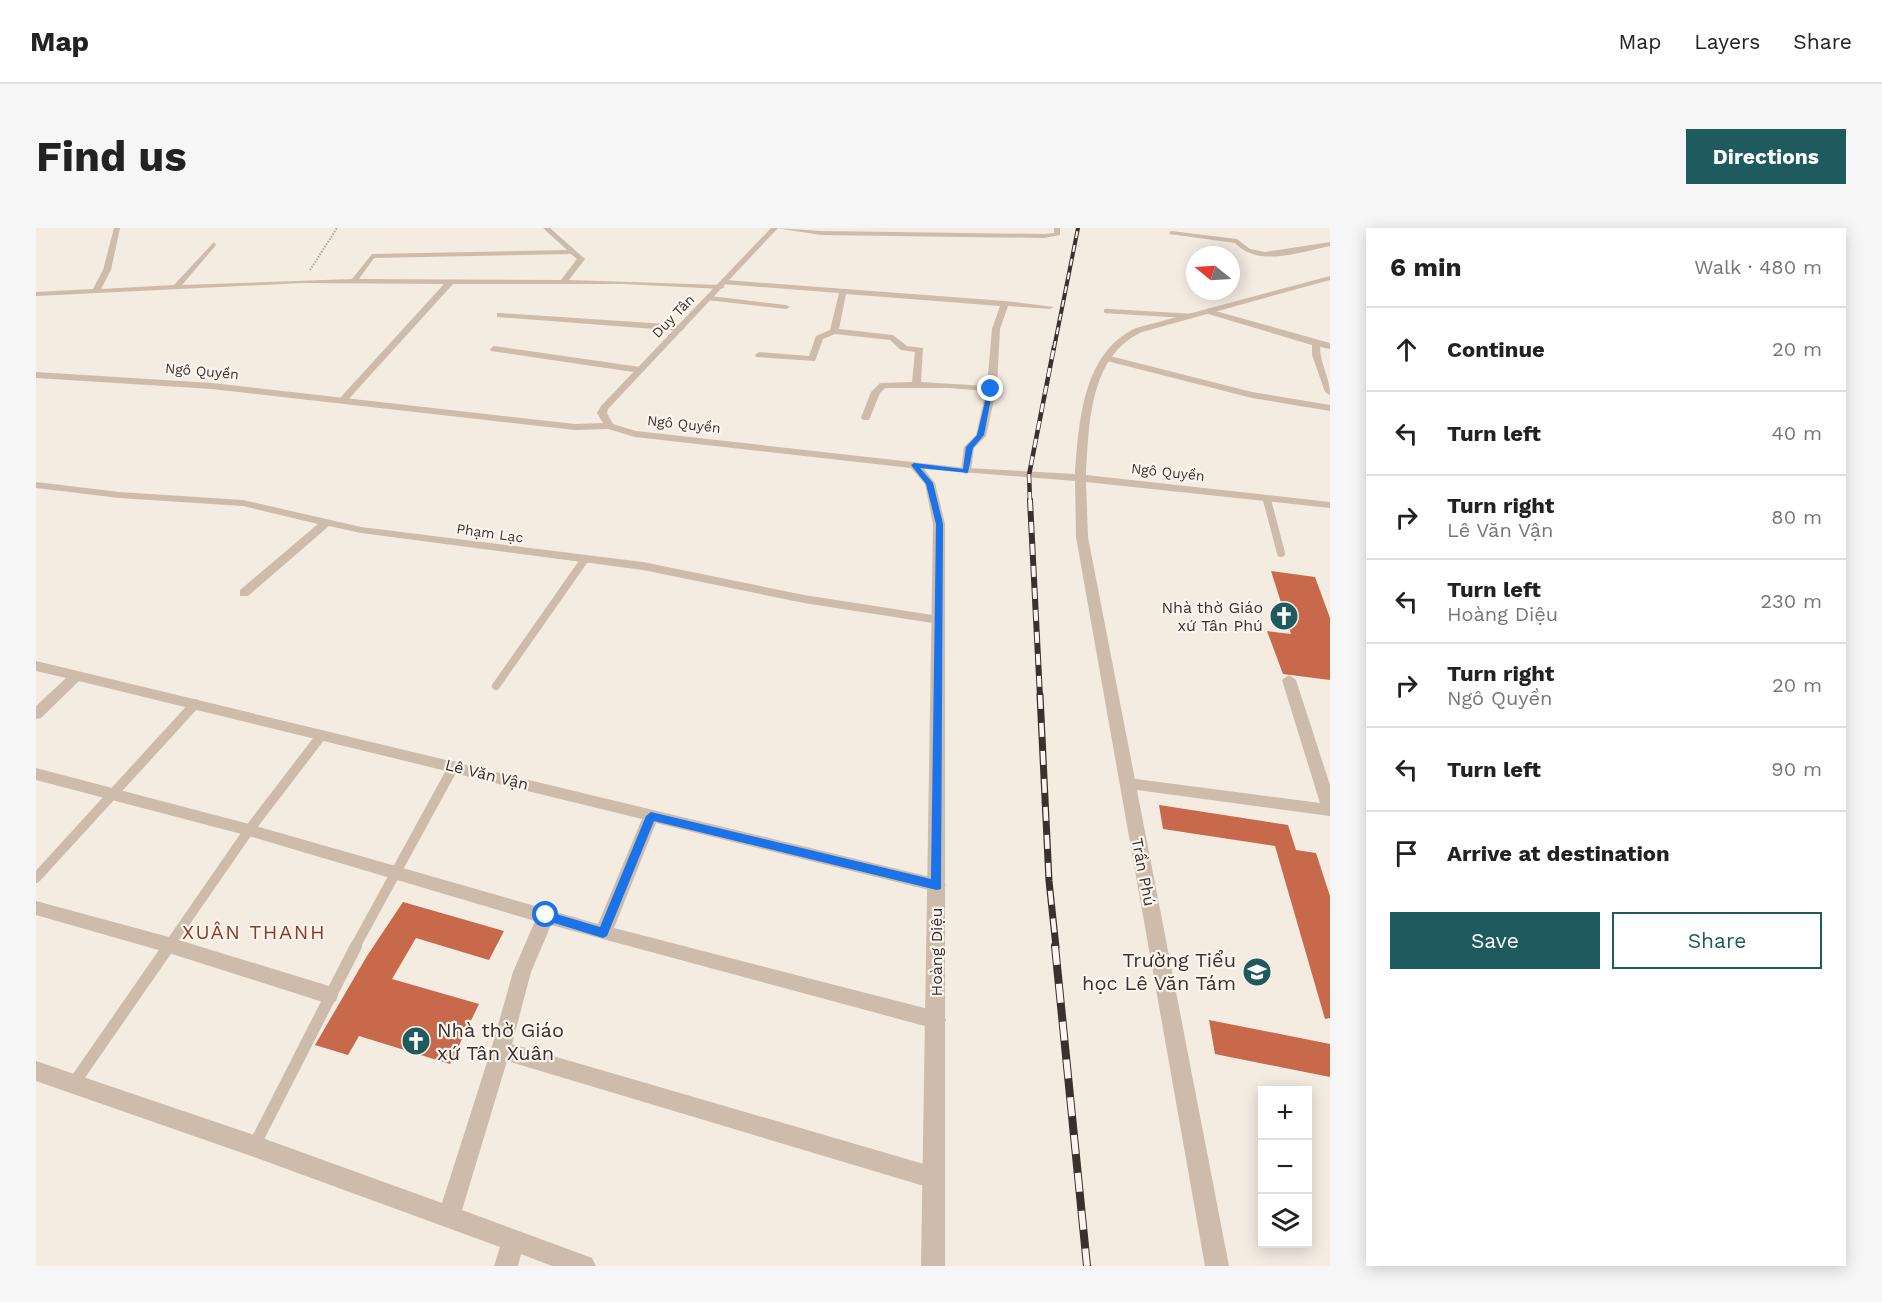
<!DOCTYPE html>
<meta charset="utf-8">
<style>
body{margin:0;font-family:"Work Sans",sans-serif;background:#f6f6f6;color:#222}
.controls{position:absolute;right:18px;bottom:18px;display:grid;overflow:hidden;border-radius:0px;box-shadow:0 3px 15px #0003}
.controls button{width:54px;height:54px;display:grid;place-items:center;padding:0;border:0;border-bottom:2px solid #e0e0e0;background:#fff;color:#222;font:30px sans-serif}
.compass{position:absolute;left:1150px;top:18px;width:54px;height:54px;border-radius:50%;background:#fff;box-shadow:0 3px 15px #0003;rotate:288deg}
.stop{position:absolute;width:18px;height:18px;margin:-14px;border:4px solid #1a73e8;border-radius:50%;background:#fff}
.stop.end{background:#1a73e8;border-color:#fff;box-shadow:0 2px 6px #0008}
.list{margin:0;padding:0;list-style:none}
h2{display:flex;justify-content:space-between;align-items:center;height:78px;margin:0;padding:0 24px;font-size:26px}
h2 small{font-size:20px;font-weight:400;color:#767676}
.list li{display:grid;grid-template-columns:39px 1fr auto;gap:18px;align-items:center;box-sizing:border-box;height:84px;padding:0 24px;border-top:2px solid #e0e0e0}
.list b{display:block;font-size:22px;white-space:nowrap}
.list p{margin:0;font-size:20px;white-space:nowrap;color:#767676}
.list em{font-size:20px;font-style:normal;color:#767676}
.actions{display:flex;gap:12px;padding:18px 24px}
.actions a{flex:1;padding:14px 0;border:2px solid #1f5a5e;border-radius:0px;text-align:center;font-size:21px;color:#1f5a5e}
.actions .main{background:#1f5a5e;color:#fff}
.icon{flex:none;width:33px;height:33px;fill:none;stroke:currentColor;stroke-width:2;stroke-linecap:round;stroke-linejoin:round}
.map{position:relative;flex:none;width:1294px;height:1038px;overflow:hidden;border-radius:0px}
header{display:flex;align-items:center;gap:36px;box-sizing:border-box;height:84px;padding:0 30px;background:#fff;border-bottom:2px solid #e0e0e0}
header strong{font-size:28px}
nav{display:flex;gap:33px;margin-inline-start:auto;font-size:21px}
.intro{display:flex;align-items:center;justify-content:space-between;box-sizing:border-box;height:144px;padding:0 36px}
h1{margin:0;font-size:42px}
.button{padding:15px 27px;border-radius:0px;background:#1f5a5e;color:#fff;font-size:21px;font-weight:700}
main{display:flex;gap:36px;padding:0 36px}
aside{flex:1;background:#fff;border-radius:0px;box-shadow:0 3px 15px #0003}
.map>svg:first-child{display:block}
.building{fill:#c8694b}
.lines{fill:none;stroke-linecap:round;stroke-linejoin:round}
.path{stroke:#b9a596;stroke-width:2;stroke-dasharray:1.5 1.5;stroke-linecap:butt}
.service-far4{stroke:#cdbbac;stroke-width:4.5}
.service-far3{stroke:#cdbbac;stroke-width:6}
.service-far2{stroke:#cdbbac;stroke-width:8}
.service-far1{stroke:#cdbbac;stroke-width:10}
.service{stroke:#cdbbac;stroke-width:12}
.minor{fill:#cdbbac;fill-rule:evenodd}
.tertiary{fill:#cdbbac;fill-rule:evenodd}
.rail-far4-casing{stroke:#3b302b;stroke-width:4}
.rail-far3-casing{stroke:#3b302b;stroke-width:4.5}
.rail-far2-casing{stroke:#3b302b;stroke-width:6}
.rail-far1-casing{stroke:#3b302b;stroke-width:7}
.rail-casing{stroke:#3b302b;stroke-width:8}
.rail-far4{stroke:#fbf5ee;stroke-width:2;stroke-dasharray:7;stroke-linecap:butt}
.rail-far3{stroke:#fbf5ee;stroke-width:3;stroke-dasharray:9;stroke-linecap:butt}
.rail-far2{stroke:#fbf5ee;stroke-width:4;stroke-dasharray:11;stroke-linecap:butt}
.rail-far1{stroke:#fbf5ee;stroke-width:4.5;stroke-dasharray:14;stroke-linecap:butt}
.rail{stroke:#fbf5ee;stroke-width:6;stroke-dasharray:19;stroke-linecap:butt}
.route{fill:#1a73e8}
.labels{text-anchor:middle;stroke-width:4.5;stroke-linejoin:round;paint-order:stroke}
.far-street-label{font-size:14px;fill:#3b302b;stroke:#fbf5ee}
.poi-label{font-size:16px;fill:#3b302b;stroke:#fbf5ee;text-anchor:end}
.street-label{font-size:16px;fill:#3b302b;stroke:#fbf5ee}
.quarter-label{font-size:20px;letter-spacing:1.5px;fill:#8c3b22;stroke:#fbf5ee}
.near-poi-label{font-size:20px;fill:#3b302b;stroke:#fbf5ee;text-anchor:end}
</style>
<header>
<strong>Map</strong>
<nav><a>Map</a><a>Layers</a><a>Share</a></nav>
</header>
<div class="intro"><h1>Find us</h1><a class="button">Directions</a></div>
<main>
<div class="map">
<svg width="1294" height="1038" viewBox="0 0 1294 1038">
<rect width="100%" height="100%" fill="#f4ebe1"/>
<path class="building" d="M1235 343 1279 349 1294 390V452L1247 446 1231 403 1255 406Z
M1123 577 1252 597 1260 622 1280 625 1294 668V790L1289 791 1239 618 1127 601Z
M367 674 468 703 453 732 380 710 356 751 443 776 414 836 323 808 312 827 279 817 331 728Z
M1173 792 1294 816V849L1179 826Z"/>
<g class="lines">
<path class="path" d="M274 42 301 0"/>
<path class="service-far4" d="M1070 83 1155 88"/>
<path class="service-far3" d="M1230 270 1231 273"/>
<path class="service-far2" d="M1231 272 1245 325
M460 458 549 331"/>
<path class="service-far1" d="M0 650 159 476
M132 719 213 602 285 508
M319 719 418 538"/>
<path class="service" d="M38 855 133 718
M218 918 320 718"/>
<path class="minor" d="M78 0H84L75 42 65 61 138 57 178 14 180 17 146 57 316 51 336 26 531 22 507 0H514L549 31 533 52 685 57 689 59 685 61 587 56H417L310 174 307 175 302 172 304 170 408 56 267 55 0 68V64L57 61 67 42ZM535 26 541 31 525 52 323 51 338 30Z
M740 0 785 3 1008 6 1018 5V0H1024V7L1008 10 785 7Z
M1135 3 1201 11 1214 21 1229 24 1294 14V18C1264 24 1223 40 1199 15L1133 6Z
M689 52 969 73 1018 79 1014 81 972 78 964 101 961 158 950 208 938 220 935 243 930 246 925 243 928 219 940 207 950 163 913 160H849L844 165 833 192H827L825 190 835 164 844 155 876 154 879 124 865 122 854 112 799 106 787 111 779 133 720 129 719 127 723 124 773 128 780 108 794 102 803 65 686 56ZM810 66 964 78 956 101 951 158 885 154 887 120 871 118 857 107 803 101Z
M674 68 750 77 754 79 750 81 671 72 670 70Z
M1172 81 1294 115V121L1284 119C1284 136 1294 149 1294 167L1289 164 1276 127V117L1169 85 1168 83Z
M464 85 645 97 649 100 645 103 461 89V85Z
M458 118 604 139 609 142 604 145 455 123 454 121Z
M1070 127 1216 164 1294 177V183L1216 170 1067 132V128Z
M0 254 83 264 207 272 325 299 607 334 768 367 903 388 909 392 903 396 768 375 607 342 325 305 293 298 212 368H204V362L282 296 207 278 83 270 0 260Z
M0 433 907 652 910 657 907 662 901 664 620 595 578 700 900 783 907 786 910 792 907 798 900 801 515 697 495 744 476 816 898 939 906 942 909 950 906 958 898 961 471 833 426 982 556 1030 560 1038H516L485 1026 482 1038H458L464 1019 218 929 0 853V833L218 907 406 975 455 822 477 744 499 693 213 608 0 552V540L213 596 562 696 606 591 43 453 5 490 0 491V478L30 450 0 443Z
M1253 447 1260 452 1294 557V588L1086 560 1084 556 1086 552 1092 550 1284 575 1246 452Z
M0 673 133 709 293 758 300 761 302 767 300 773 293 776 133 725 0 687Z"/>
<path class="tertiary" d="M735 0H742L572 181 571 185 577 196 600 203 930 240 1039 246C1043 195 1046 125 1100 100L1294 48V52L1106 104C1053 128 1053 197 1050 247L1294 274V280L1050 254 1052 309 1193 1038H1169L1040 309 1039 253 888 241 899 255 909 296V1038H885L897 296 889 256 875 240 599 209 572 201 539 202 176 161 0 150V144L176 155 539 196 567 195 561 185 565 178Z"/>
<g class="rail-far4-casing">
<path id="rail-far4" d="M1018 120 1042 0"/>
</g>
<g class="rail-far3-casing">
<path id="rail-far3" d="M994 273 993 247 1018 119"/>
</g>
<g class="rail-far2-casing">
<path id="rail-far2" d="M994 272 1004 469"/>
</g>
<g class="rail-far1-casing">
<path id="rail-far1" d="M1004 467 1013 653 1020 719"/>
</g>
<g class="rail-casing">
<path id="rail" d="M1019 718 1051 1038"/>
</g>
<use href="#rail-far4" class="rail-far4"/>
<use href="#rail-far3" class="rail-far3"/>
<use href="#rail-far2" class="rail-far2"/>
<use href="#rail-far1" class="rail-far1"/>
<use href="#rail" class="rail"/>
</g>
<path class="route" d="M957 160 948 207 937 220 932 245 884 240 897 255 907 296 905 661 901 662 618 593 571 708 567 710 505 691V684L510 683 564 699 610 588 615 584 895 651 900 296 890 256 875 237 878 235 927 241 930 219 941 207 952 161Z"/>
<defs>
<g id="church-disc" transform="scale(1.5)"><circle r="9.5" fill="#1f5a5e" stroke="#fbf5ee"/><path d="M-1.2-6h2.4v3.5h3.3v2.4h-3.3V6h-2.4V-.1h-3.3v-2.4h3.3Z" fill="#fff"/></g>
<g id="school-disc" transform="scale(1.5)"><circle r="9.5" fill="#1f5a5e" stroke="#fbf5ee"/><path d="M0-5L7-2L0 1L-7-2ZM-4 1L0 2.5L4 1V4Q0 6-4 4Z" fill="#fff"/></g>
</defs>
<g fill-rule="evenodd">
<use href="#church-disc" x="1248" y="388"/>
<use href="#school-disc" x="1221" y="744"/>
<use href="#church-disc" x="380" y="813"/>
</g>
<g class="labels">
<g class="far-street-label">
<text transform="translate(637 88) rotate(-46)" y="5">Duy Tân</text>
<text transform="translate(166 143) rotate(5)" y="5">Ngô Quyền</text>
<text transform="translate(648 196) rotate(6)" y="5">Ngô Quyền</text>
<text transform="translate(1132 244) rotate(6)" y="5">Ngô Quyền</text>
<text transform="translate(454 305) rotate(8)" y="5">Phạm Lạc</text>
</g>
<g class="poi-label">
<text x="1227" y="385">Nhà thờ Giáo<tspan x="1227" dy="18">xứ Tân Phú</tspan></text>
</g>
<g class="street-label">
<text transform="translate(451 546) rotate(14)" y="6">Lê Văn Vận</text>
<text transform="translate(1108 644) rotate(79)" y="6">Trần Phú</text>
<text transform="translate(900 724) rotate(-90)" y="6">Hoàng Diệu</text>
</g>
<g class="quarter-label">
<text x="218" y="711">XUÂN THANH</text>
</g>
<g class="near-poi-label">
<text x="1200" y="739">Trường Tiểu<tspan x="1200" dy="23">học Lê Văn Tám</tspan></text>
<text x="401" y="809" text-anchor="start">Nhà thờ Giáo<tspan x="401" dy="23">xứ Tân Xuân</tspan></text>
</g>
</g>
</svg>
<div class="controls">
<button>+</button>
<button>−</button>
<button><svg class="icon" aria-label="layers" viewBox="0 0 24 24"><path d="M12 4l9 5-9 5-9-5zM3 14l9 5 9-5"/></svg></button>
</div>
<svg class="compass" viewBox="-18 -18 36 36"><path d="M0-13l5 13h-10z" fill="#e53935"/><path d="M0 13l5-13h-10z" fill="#767676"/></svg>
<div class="stop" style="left:510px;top:687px"></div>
<div class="stop end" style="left:955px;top:161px"></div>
</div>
<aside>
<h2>6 min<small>Walk · 480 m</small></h2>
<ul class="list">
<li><svg class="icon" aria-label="ahead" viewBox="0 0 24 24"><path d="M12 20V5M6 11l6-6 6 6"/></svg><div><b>Continue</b></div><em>20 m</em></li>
<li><svg class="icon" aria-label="left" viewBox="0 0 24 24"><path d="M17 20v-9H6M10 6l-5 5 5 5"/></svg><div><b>Turn left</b></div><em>40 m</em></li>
<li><svg class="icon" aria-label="right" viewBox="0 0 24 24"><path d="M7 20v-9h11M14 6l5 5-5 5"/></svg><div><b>Turn right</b><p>Lê Văn Vận</p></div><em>80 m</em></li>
<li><svg class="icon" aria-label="left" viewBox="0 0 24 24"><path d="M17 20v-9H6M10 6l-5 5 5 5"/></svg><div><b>Turn left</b><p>Hoàng Diệu</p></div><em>230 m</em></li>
<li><svg class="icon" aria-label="right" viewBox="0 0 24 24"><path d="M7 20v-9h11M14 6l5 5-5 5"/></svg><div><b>Turn right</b><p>Ngô Quyền</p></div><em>20 m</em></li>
<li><svg class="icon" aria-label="left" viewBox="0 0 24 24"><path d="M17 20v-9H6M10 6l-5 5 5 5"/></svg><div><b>Turn left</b></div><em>90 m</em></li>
<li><svg class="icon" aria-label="arrive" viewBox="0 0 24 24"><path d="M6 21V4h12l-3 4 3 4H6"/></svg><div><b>Arrive at destination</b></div></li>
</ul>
<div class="actions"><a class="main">Save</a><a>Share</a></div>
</aside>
</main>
